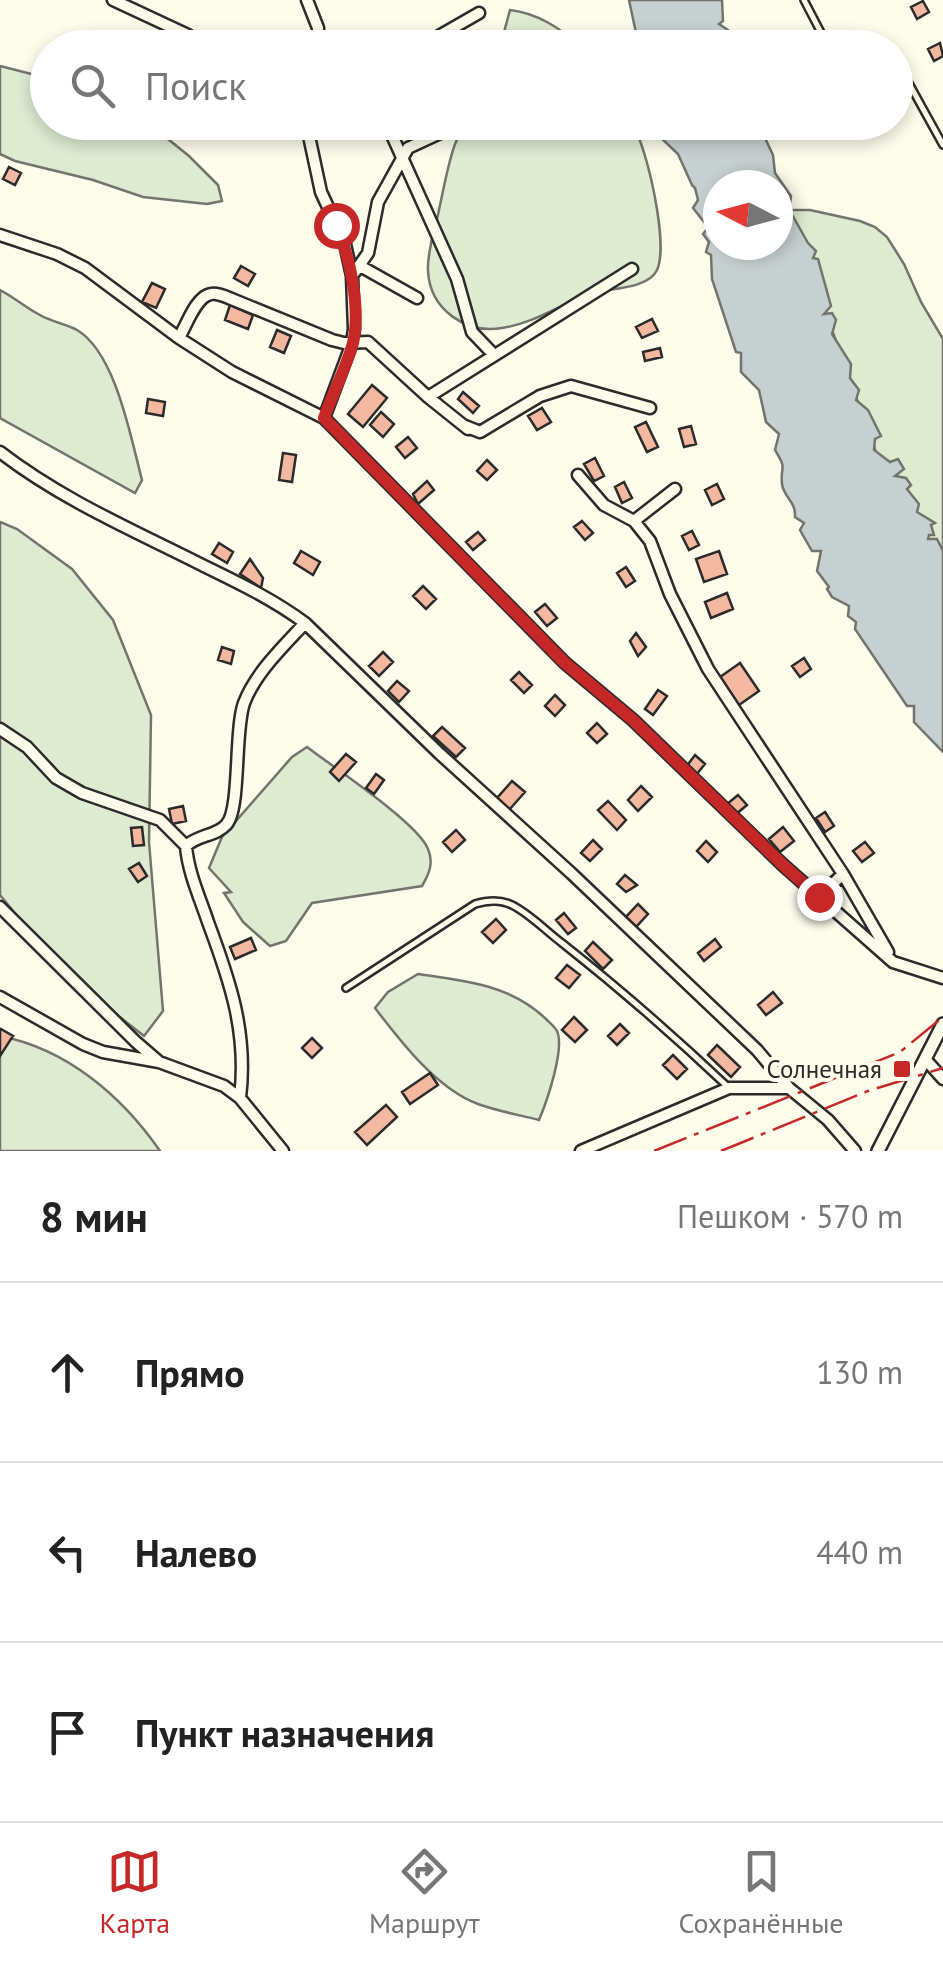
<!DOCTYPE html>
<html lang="ru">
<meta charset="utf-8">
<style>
body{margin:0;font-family:"PT Sans",sans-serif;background:#f2f2f2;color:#222}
.compass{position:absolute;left:703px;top:170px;width:90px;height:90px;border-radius:50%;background:#fff;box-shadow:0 5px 15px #0003;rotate:276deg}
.stop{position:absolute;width:30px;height:30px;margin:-22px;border:8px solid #c62828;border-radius:50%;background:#fff}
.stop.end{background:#c62828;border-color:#fff;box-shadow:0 2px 10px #0008}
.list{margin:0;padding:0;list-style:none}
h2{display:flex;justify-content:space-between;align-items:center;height:130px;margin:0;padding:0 40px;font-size:42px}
h2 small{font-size:32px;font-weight:400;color:#767676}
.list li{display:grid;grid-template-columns:65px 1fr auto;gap:30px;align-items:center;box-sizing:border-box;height:180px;padding:0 40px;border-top:2px solid #e0e0e0}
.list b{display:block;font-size:38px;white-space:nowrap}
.list em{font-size:32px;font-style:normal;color:#767676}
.icon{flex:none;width:55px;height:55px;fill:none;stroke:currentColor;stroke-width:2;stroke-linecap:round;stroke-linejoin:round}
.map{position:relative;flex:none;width:943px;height:1151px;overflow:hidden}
.search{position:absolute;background:#fff;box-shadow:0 5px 15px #0003;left:30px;right:30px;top:30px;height:110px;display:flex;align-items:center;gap:25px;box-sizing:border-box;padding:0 35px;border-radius:55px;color:#767676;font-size:38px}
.sheet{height:670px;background:#fff}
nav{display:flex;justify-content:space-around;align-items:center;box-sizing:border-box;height:140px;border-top:2px solid #e0e0e0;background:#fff;font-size:28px;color:#767676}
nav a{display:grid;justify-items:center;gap:5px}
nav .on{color:#c62828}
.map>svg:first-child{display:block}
.green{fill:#deebd1;stroke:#74746e;stroke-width:2.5}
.water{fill:#c7d0d0;stroke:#74746e;stroke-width:2.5;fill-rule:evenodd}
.building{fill:#f2b8a0;stroke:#2b2b2b;stroke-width:2.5}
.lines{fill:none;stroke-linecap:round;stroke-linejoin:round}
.service-casing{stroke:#2b2b2b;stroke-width:10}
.minor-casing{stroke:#2b2b2b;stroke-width:15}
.tertiary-casing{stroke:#2b2b2b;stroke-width:16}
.service{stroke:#fdfbea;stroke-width:5}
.minor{stroke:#fdfbea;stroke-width:10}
.tertiary{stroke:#fdfbea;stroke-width:11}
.power{stroke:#c62828;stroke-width:2.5;stroke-dasharray:35 8 5 8;stroke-linecap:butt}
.route{stroke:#c62828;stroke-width:12}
.poi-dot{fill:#c62828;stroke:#fdfbea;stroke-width:4}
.labels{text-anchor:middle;stroke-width:8;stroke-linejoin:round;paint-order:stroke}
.poi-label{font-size:25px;fill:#2b2b2b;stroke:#fdfbea;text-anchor:end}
</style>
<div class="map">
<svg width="943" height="1151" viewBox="0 0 943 1151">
<rect width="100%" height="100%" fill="#fdfbea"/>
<path class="green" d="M510 10C536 13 562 28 579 47H500Z
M0 66 47 78 48 122 148 123 189 156 218 185 222 201 207 204 143 197 93 180 15 161 0 154Z
M475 123H632C647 147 669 244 657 270 649 287 618 288 602 291 567 299 538 323 502 328 466 334 430 310 428 271 427 255 433 235 437 219 441 203 450 149 458 138 462 132 469 127 475 123Z
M789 210H810L860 221 875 227 887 237 904 264 921 302 943 339V564L896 508Z
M0 290C14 297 26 308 40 315 52 322 66 324 77 330 116 353 131 439 142 480L135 493 0 418Z
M0 522 17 529 72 569 113 620 151 715 149 842 163 1011 144 1036 65 974 0 895Z
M307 747C333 767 418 823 428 849 434 863 429 874 422 886L312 903 286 941 270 946 243 922 224 893 231 892 209 868 222 837 292 757Z
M418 974C464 980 511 985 546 1019 549 1022 555 1027 557 1031 565 1049 547 1101 539 1120 519 1115 497 1111 478 1104 437 1089 401 1042 375 1008L388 992Z
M0 1036C67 1049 122 1096 160 1151H0Z"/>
<path class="water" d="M629 0H722L723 21 719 24 728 30 732 47H639Z
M755 123H758L773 155 775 173 791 196 790 204 785 211H790L808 243 816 251 813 258 818 259 831 306 824 314 832 313 836 320 832 334 851 364 850 378 859 390 856 400 868 410 881 436 875 439 874 450 890 462 898 459 904 469 895 476 906 478 911 485 907 489 919 504 917 512 935 523 931 525 934 535H929L928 539H937L943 551V752L914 722V706H907L855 629 856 622 848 616 849 606 832 597 827 589 829 587 817 571 821 551H812L800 530 804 523 795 517C796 501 784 498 782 484 780 464 788 471 775 450L779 434 766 422 759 390 741 372V353L736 352 712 279 711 255 706 252 709 242 703 234 712 223 704 222 693 208 698 200 695 188 692 185 678 154 659 136 656 123ZM718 185H778V245H718Z"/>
<path class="building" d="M923 1 929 12 917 19 911 7Z
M940 43 943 56 934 61 928 49Z
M9 167 21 173 15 185 3 179Z
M241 266 255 274 248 286 234 278Z
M152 283 165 289 156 308 142 302Z
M230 305 253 315 248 329 225 320Z
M652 319 658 331 642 338 636 327Z
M277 330 291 336 284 353 270 347Z
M660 348 662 357 645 361 643 352Z
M372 385 387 398 363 427 348 414Z
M463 392 479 406 473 413 458 399Z
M148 399 165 402 163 416 146 413Z
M542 408 551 422 537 430 528 416Z
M381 412 394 424 383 437 370 425Z
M646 422 658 447 647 452 635 427Z
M691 426 696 444 684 447 679 429Z
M408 437 417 448 405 458 396 447Z
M283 453 296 455 292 482 279 480Z
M595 458 604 476 594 481 584 464Z
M487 460 497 470 487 480 477 471Z
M427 481 434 490 418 504 413 494Z
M624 482 632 498 622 503 615 487Z
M717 484 724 499 712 505 705 490Z
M582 521 593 533 585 540 574 527Z
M692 531 699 545 689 550 682 536Z
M478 532 485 540 473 550 466 542Z
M219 543 233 552 227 563 212 554Z
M301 551 320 562 313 575 294 563Z
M719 551 727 574 704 582 696 559Z
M250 559 263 578 261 588 240 574Z
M626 567 635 581 626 587 617 573Z
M423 586 436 599 426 609 413 596Z
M727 593 733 609 711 618 705 602Z
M545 604 557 618 547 626 535 612Z
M636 633 646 647 638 656 630 641Z
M222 647 234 651 231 664 218 660Z
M383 652 393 662 379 676 369 666Z
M804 658 811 669 800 677 792 666Z
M740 663 759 691 739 705 720 677Z
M519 672 532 685 524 693 511 680Z
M397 681 409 691 399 702 388 691Z
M658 690 667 696 653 715 645 709Z
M555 695 565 705 555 716 545 706Z
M597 723 607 734 597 743 587 733Z
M442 727 465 748 456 757 433 736Z
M346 754 356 762 339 781 330 772Z
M695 755 705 764 696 775 686 767Z
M376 774 384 780 374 794 366 788Z
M512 781 525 792 509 810 497 798Z
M641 786 652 797 638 811 628 800Z
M738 795 747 805 735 815 726 805Z
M608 801 626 820 617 830 598 810Z
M183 806 186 821 172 824 169 809Z
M825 812 834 826 825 832 816 818Z
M142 827 144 845 133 846 131 828Z
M783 827 794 841 780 852 769 839Z
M456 830 465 840 452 852 443 842Z
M593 840 602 849 590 861 581 853Z
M706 841 717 852 708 862 697 851Z
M865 842 874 853 862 862 853 851Z
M139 863 147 876 138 882 129 869Z
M625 875 637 885 626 892 617 884Z
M638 904 648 914 636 927 625 918Z
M564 913 576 928 568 934 556 920Z
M496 919 506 930 493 943 482 932Z
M251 938 256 950 235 959 230 947Z
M715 939 721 947 704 961 698 953Z
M593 942 612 960 603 969 585 951Z
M567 965 580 975 569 988 556 978Z
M773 992 782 1003 766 1015 758 1005Z
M574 1017 587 1030 575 1042 562 1030Z
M620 1024 629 1033 617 1045 608 1036Z
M1 1029 13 1036 0 1056V1031Z
M312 1038 322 1048 312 1058 302 1048Z
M717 1045 740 1067 731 1077 708 1055Z
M673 1055 687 1069 677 1079 663 1065Z
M430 1073 438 1085 410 1104 402 1092Z
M386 1105 397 1117 367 1145 355 1132Z"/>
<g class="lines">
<g class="service-casing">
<path id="service" d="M804 0 829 48
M896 69H901L943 145
M346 988 475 904C488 900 500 899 512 905 530 914 546 931 562 943 619 988 674 1036 727 1086"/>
</g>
<g class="minor-casing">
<path id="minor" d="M113 0 188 35 204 48
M307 0 318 28V48
M319 40 336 48
M418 48 479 13
M306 122 321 192 345 244 352 276 354 329 352 343 324 418
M386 122 457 279 472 332 494 355
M0 235 57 254 85 268 179 338 232 372 324 418 565 663 633 720 783 865 893 962 943 978
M360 266 417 298
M352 276 368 253 378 202 408 148 464 122
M179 338C186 326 196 296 211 294 216 293 225 296 229 298L332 340 344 343 368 342 428 397 468 429
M428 397 632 269
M465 426 480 432 540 396 571 386 650 408
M0 452C62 500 135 531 204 566 239 583 274 600 305 623L440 754 571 873 757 1050 789 1088
M578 475 604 505 634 521 650 541 670 594 708 669 843 874 888 952
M634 521 675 489
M0 729 27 747 56 778 82 793 160 820 186 846
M819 897 843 874
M0 907 136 1042 158 1061
M0 997 83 1044 103 1052 159 1062 224 1086 240 1098 283 1151
M926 1060 943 1079
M240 1098C248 1033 230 981 208 922 200 898 188 872 186 846 197 835 216 836 226 825 241 810 234 731 244 703 256 672 283 647 305 623
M581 1151 729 1088H789L828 1120 855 1151"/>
</g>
<g class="tertiary-casing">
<path id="tertiary" d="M878 1151 943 1024"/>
</g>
<use href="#service" class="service"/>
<use href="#minor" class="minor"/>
<use href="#tertiary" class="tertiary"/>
<path class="power" d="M654 1151 900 1052 943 1017
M721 1151 868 1091 943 1068"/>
</g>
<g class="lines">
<path class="route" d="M336 225C350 256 361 309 353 343 346 368 333 393 324 418L565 663 633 720 783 865 819 897"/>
</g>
<rect class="poi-dot" x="892" y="1059" width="20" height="20" rx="5"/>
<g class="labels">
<g class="poi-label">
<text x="882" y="1078">Солнечная</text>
</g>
</g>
</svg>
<svg class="compass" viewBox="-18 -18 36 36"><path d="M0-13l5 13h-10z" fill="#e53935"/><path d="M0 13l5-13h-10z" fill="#767676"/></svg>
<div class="stop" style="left:336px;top:225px"></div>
<div class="stop end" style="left:819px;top:897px"></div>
<div class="search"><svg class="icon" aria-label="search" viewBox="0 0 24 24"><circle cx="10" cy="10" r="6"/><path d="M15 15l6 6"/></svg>Поиск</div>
</div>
<section class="sheet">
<h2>8 мин<small>Пешком · 570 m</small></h2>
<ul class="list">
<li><svg class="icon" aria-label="ahead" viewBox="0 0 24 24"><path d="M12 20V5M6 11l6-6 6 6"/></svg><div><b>Прямо</b></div><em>130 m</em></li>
<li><svg class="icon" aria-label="left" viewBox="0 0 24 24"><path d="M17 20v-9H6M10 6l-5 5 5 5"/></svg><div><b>Налево</b></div><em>440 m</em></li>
<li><svg class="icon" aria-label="arrive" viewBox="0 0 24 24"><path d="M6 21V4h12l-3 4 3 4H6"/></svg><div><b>Пункт назначения</b></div></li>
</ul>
</section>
<nav>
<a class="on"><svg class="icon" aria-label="map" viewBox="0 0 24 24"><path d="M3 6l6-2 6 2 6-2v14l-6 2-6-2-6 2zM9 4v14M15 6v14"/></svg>Карта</a>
<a><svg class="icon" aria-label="directions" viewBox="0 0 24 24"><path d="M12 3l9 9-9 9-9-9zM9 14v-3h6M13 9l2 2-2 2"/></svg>Маршрут</a>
<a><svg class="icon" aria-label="saved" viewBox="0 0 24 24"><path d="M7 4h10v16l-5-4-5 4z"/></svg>Сохранённые</a>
</nav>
